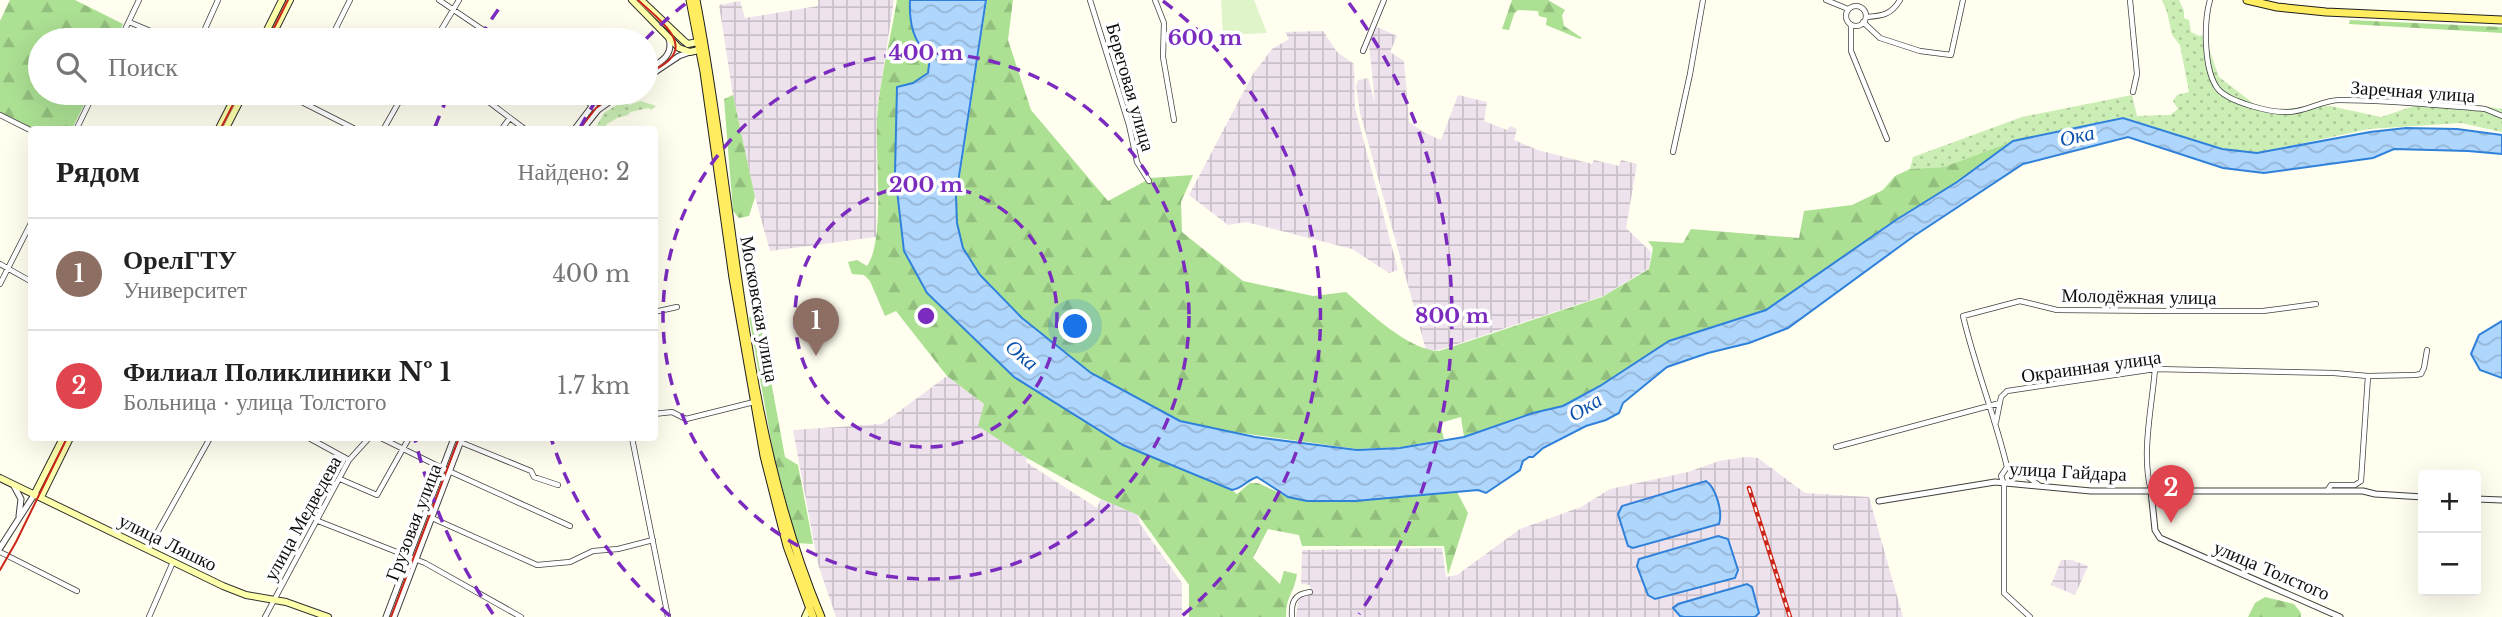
<!DOCTYPE html>
<html lang="ru">
<meta charset="utf-8">
<style>
body{margin:0;font-family:"Libre Baskerville",serif;background:#f6f6f6;color:#222}
.controls{position:absolute;right:21px;bottom:21px;display:grid;overflow:hidden;border-radius:7px;box-shadow:0 7px 28px #0002}
.controls button{width:63px;height:63px;display:grid;place-items:center;padding:0;border:0;border-bottom:2px solid #e0e0e0;background:#fff;color:#222;font:35px sans-serif}
.you{position:absolute;left:1076px;top:327px;width:24px;height:24px;margin:-18px;border:5px solid #fff;border-radius:50%;background:#1a73e8;box-shadow:0 0 0 10px #1a73e833}
.badge{display:grid;place-items:center;width:46px;height:46px;border-radius:50%;background:#0b8043;color:#fff;font-size:23px;font-weight:700}
.pin{position:absolute;translate:-50% -58px;filter:drop-shadow(0 2px 4px #0008)}
.pin::after{content:'';position:absolute;top:37px;width:24px;height:21px;background:inherit;clip-path:polygon(0 0,100% 0,50% 100%)}
.list{margin:0;padding:0;list-style:none}
h2{display:flex;justify-content:space-between;align-items:center;height:91px;margin:0;padding:0 28px;font-size:30px}
h2 small{font-size:23px;font-weight:400;color:#767676}
.list li{display:grid;grid-template-columns:46px 1fr auto;gap:21px;align-items:center;box-sizing:border-box;height:112px;padding:0 28px;border-top:2px solid #e0e0e0}
.list b{display:block;font-size:26px;white-space:nowrap}
.list p{margin:0;font-size:23px;white-space:nowrap;color:#767676}
.list em{font-size:23px;font-style:normal;color:#767676}
.icon{flex:none;width:38px;height:38px;fill:none;stroke:currentColor;stroke-width:2;stroke-linecap:round;stroke-linejoin:round}
.map{position:relative;flex:none;width:2502px;height:617px;overflow:hidden}
.search{position:absolute;background:#fff;box-shadow:0 7px 28px #0002;left:28px;top:28px;width:630px;height:77px;display:flex;align-items:center;gap:18px;box-sizing:border-box;padding:0 24px;border-radius:38px;color:#767676;font-size:26px}
.panel{position:absolute;background:#fff;box-shadow:0 7px 28px #0002;left:28px;top:126px;width:630px;height:315px;border-radius:7px}
.map>svg:first-child{display:block}
.industrial{fill:url(#industrial-grid)}
.grass{fill:url(#grass-dots)}
.forest{fill:url(#forest-firs)}
.pitch{fill:#dff4c8}
.water{fill:url(#water-waves);stroke:#2f81da;stroke-width:2}
.lines{fill:none;stroke-linecap:round;stroke-linejoin:round}
.minor-casing{stroke:#414141;stroke-width:6}
.tertiary-casing{stroke:#414141;stroke-width:7}
.secondary-casing{stroke:#303030;stroke-width:8}
.primary-casing{stroke:#1f1f1f;stroke-width:9}
.minor{stroke:#fff;stroke-width:4.5}
.tertiary{stroke:#fff;stroke-width:5}
.secondary{stroke:#feffaa;stroke-width:6}
.primary{stroke:#ffec5f;stroke-width:7}
.tram{stroke:#cc2619;stroke-width:2}
.rail-casing{stroke:#cc2619;stroke-width:4.5}
.rail{stroke:#fff;stroke-width:2;stroke-dasharray:5;stroke-linecap:butt}
.ring{fill:none;stroke:#7b2cbf;stroke-width:3.5;stroke-dasharray:12 9}
.labels{text-anchor:middle;stroke-width:7;stroke-linejoin:round;paint-order:stroke}
.street-label{font-size:19px;fill:#0e0e0e;stroke:#fff}
.water-label{font-size:21px;font-style:italic;fill:#0b52ac;stroke:#fff}
.centre{fill:#7b2cbf;stroke:#fff;stroke-width:3.5}
.ring-label{font-size:21px;text-anchor:middle;font-weight:bold;fill:#7b2cbf;stroke:#fff;stroke-width:7;stroke-linejoin:round;paint-order:stroke}
</style>
<div class="map">
<svg width="2502" height="617" viewBox="0 0 2502 617">
<defs>
<pattern id="industrial-grid" width="8" height="8" patternUnits="userSpaceOnUse" patternTransform="scale(1.75)"><rect width="8" height="8" fill="#eee2ed"/><path d="M0 4h8M4 0v8" fill="none" stroke="#cbc1ca"/></pattern>
<pattern id="grass-dots" width="8" height="8" patternUnits="userSpaceOnUse" patternTransform="scale(1.75)"><rect width="8" height="8" fill="#cbeeb5"/><path d="M2 2h.1M6 6h.1" fill="none" stroke="#adcb9a" stroke-width="1.8" stroke-linecap="round"/></pattern>
<pattern id="forest-firs" width="22" height="20" patternUnits="userSpaceOnUse" patternTransform="scale(1.75)"><rect width="22" height="20" fill="#ace093"/><path d="M5 1l3.5 6h-7zM16 11l3.5 6h-7z" fill="#93bf7e"/></pattern>
<pattern id="water-waves" width="16" height="10" patternUnits="userSpaceOnUse" patternTransform="scale(1.75)"><rect width="16" height="10" fill="#afd6fc"/><path d="M0 5q4-4 8 0t8 0" fill="none" stroke="#95b6d7"/></pattern>
</defs>
<rect width="100%" height="100%" fill="#fffeef"/>
<path class="industrial" d="M818 0H894L877 109 876 237 770 251 755 197 733 95 719 5 740 1 745 18 818 6Z
M1375 26 1397 36 1390 52 1404 61 1409 122 1425 133 1441 140 1458 95 1487 102 1484 121 1507 130 1510 126 1517 129 1514 140 1538 150 1592 164 1594 160 1619 166 1621 160 1637 164 1626 228 1651 252 1649 268 1603 296 1439 350H1426L1360 113 1356 86 1358 80 1368 78 1375 103 1369 44Z
M1323 31 1337 52 1354 64 1355 108 1398 270 1389 273 1352 249 1246 222 1228 225 1189 195 1253 74 1272 49 1289 39 1285 32Z
M947 376 984 404 979 426 1027 458 1026 462 1097 508 1101 499 1138 515 1140 524 1182 583V617H836L818 564 793 430 882 424Z
M1746 457 1758 458 1805 493 1869 497 1903 617H1296L1298 601 1301 597 1310 594V585L1301 584 1302 550 1442 548 1446 577 1457 575 1520 529 1581 507 1610 489 1688 472 1719 461Z
M2061 560H2072L2088 566 2075 595 2051 585Z"/>
<path class="grass" d="M2162 0H2179L2184 11V18L2189 20 2191 32 2199 36 2204 35 2219 77 2262 110 2330 106 2381 117 2414 106 2417 96 2502 109V132L2461 123 2369 129 2257 153 2222 149 2123 117 2013 141 1944 167 1910 169 1913 157 2022 117 2132 95 2137 116 2170 115 2178 109 2173 101 2177 95 2189 92 2180 45 2172 35 2167 12Z
M625 100 629 105 641 101 656 106 651 110 649 108 630 112 628 115 617 118 607 124 604 129H595L604 113Z"/>
<path class="forest" d="M10 0H75L123 24 115 40H40V93H90L72 129H34L0 112V21Z
M897 0H910C909 23 912 42 930 57L928 73 913 83 897 87 895 173 904 251 1237 494 1250 483H1258L1288 497 1307 501H1355L1457 492 1468 513 1448 575 1444 546H1302L1299 535 1268 529 1253 558 1280 584 1284 571 1297 574C1294 594 1286 595 1286 617H1189V585L1138 515 1101 499 1027 458 978 426 984 404 947 376 896 311 885 316 870 281 864 275 852 274 848 262 857 260 867 266C887 238 873 144 878 106 882 71 891 35 897 0Z
M987 0H1013L1008 40 1031 110 1108 201 1151 178 1193 175 1181 202 1182 232 1243 281 1313 296 1346 292C1369 312 1408 350 1439 351L1602 297 1649 269 1653 248 1648 241 1683 243 1691 229 1799 238 1804 211 1852 205 1883 190 1895 176 1910 169 1944 167 2013 141 1957 182 1898 218 1766 310 1669 341 1600 386 1563 406 1533 413 1464 437 1461 417 1440 423 1444 439 1401 447 1357 449 1211 429 1180 420 1156 409 1092 373 1023 318 981 275 964 249 957 224V196Z
M1512 0H1548L1565 10 1562 15 1564 26 1582 38 1580 39 1546 25 1547 18 1539 16 1538 11 1518 10 1514 14 1509 30 1502 29Z
M2350 20 2502 27V33L2349 24Z
M733 95 755 197 749 216 739 218 733 211 724 99Z
M759 316 785 457 798 465 813 544 797 543 774 457 749 317Z
M2265 597 2294 604 2301 613V617H2248L2255 603Z"/>
<path class="pitch" d="M1221 0H1254L1267 33 1223 35Z"/>
<path class="water" d="M910 0H986L956 196 957 223 963 248 980 275 1022 318 1091 373 1180 421 1255 437 1357 450 1400 448 1464 437 1533 413 1563 406 1600 386 1669 341 1766 310 1896 220 1957 182 2013 141 2123 118 2222 149 2257 153 2370 132 2406 128 2457 129 2502 135V154L2468 151 2394 149 2373 158 2264 173 2223 168 2128 137 2023 164 1914 236 1788 328 1749 343 1708 353 1667 367 1623 403 1619 413 1606 420 1586 426 1543 448 1533 457H1529L1523 461 1520 470 1486 493 1478 490 1355 501H1307L1288 497 1257 477C1247 480 1243 488 1232 490L1123 445 1014 377 927 293 904 251 895 173 897 87 913 83 928 73 930 57C913 42 909 23 910 0Z
M2502 321V378L2480 370 2471 354 2479 335Z
M1706 481C1716 488 1723 512 1719 524L1633 548 1628 546 1618 514 1622 506Z
M1718 536 1728 539 1738 570 1735 578 1655 599 1648 595 1637 566 1639 559Z
M1747 584 1752 587 1759 613 1755 617H1684L1680 616 1673 608 1678 604Z"/>
<g class="lines">
<g class="minor-casing">
<path id="minor" d="M439 0 498 40
M1090 0 1129 125 1137 162 1149 181
M1155 0 1164 23 1163 57 1174 120
M1826 0 1848 9
M2130 0 2137 74 2133 92
M2210 0C2204 21 2203 70 2218 89 2229 102 2271 113 2288 112 2306 112 2322 100 2340 100 2388 100 2437 105 2485 109L2502 116
M1846 16a10 10 0 1 1 20 0a10 10 0 1 1-20 0Z
M1866 17C1882 16 1891 15 1900 0
M129 22 172 40
M1863 22 1880 38 1920 51 1951 55 1963 0
M1851 25V51L1887 139
M120 40 139 0
M200 40 218 0
M330 40 350 0
M435 40 459 0
M1363 51 1384 0
M284 93 357 130
M477 93 526 130
M576 93 598 110
M0 115 32 131
M76 130 94 93
M383 130 404 93
M501 130 509 119
M1673 152 1690 74 1703 0
M0 264 32 282
M0 284 32 221
M654 312 677 307
M654 414 672 412 686 419 754 402
M1996 422 2001 397 2007 391 2155 369 2334 373 2368 376 2415 375 2421 374 2424 368 2427 350
M309 438 349 460
M381 438 442 468 570 526
M632 438 668 617
M460 442 531 471 534 477 558 485
M1836 447 2000 403
M2007 467C1995 416 1975 367 1963 316L2020 301 2057 310 2170 311H2263L2316 304
M340 479 377 495 409 438
M2151 491C2141 453 2152 407 2155 369
M2327 491 2331 485H2355L2361 481 2368 376
M432 518 537 565 570 562 593 551 618 549 653 540
M318 521 425 563 521 617
M148 549 210 438
M0 552 77 591
M149 617 173 562
M265 617 349 460 369 438
M1292 617C1291 602 1294 594 1310 592
M2030 617 2004 593V484L2001 476 2007 467 2017 469 2040 486"/>
</g>
<g class="tertiary-casing">
<path id="tertiary" d="M646 71C659 63 674 56 669 39
M646 78 679 56 690 52
M574 130 593 105 610 93
M582 130 598 110 622 93
M14 486 21 499 19 516
M2151 491 2155 530 2160 538 2340 617
M2476 499 2502 500
M1879 501 1995 482 2091 491H2363L2375 494 2423 497
M0 548 34 495
M386 617 454 438
M394 617 462 438"/>
</g>
<g class="secondary-casing">
<path id="secondary" d="M632 0 679 48 690 52 703 49
M641 0 684 41 688 44 702 41
M262 40 282 0
M270 40 290 0
M218 130 237 93
M225 130 244 93
M0 478 223 586 246 595 286 602 328 617
M34 495 63 438
M41 497 70 438
M805 617 810 606"/>
</g>
<g class="primary-casing">
<path id="primary" d="M690 0 704 72 733 278 764 456 787 546 813 617
M696 0C736 205 739 422 821 617
M2247 0 2277 7 2326 12 2502 20"/>
</g>
<use href="#minor" class="minor"/>
<use href="#tertiary" class="tertiary"/>
<use href="#secondary" class="secondary"/>
<use href="#primary" class="primary"/>
<path class="tram" d="M638 0C651 13 690 39 670 59 664 66 653 70 646 75
M268 40 288 0
M220 130 239 93
M579 130 596 108 618 93
M0 570 16 542 67 438
M391 617 459 438"/>
<g class="rail-casing">
<path id="rail" d="M1749 488 1790 617"/>
</g>
<use href="#rail" class="rail"/>
</g>
<g class="ring">
<circle cx="926" cy="316" r="131"/>
<circle cx="926" cy="316" r="263"/>
<path d="M670 616A394 394 0 0 1 551 438M580 128A394 394 0 0 1 601 93M645 40A394 394 0 0 1 689 1M1163 1A394 394 0 0 1 1182 616"/>
<path d="M493 614A526 526 0 0 1 415 439M435 127A526 526 0 0 1 449 94M480 37A526 526 0 0 1 503 3M1349 3A526 526 0 0 1 1359 614"/>
</g>
<g class="labels">
<g class="street-label">
<text transform="translate(1131 87) rotate(74)" y="7">Береговая улица</text>
<text transform="translate(2413 91) rotate(4)" y="7">Заречная улица</text>
<text transform="translate(2139 296) rotate(1)" y="7">Молодёжная улица</text>
<text transform="translate(760 309) rotate(80)" y="7">Московская улица</text>
<text transform="translate(2091 366) rotate(-8)" y="7">Окраинная улица</text>
<text transform="translate(2068 471) rotate(3)" y="7">улица Гайдара</text>
<text transform="translate(302 518) rotate(-61)" y="7">улица Медведева</text>
<text transform="translate(413 522) rotate(-69)" y="7">Грузовая улица</text>
<text transform="translate(168 542) rotate(26)" y="7">улица Ляшко</text>
<text transform="translate(2272 570) rotate(23)" y="7">улица Толстого</text>
</g>
<g class="water-label">
<text transform="translate(2077 136) rotate(-13)" y="7">Ока</text>
<text transform="translate(1022 355) rotate(40)" y="7">Ока</text>
<text transform="translate(1585 407) rotate(-32)" y="7">Ока</text>
</g>
</g>
<circle cx="926" cy="316" r="10" class="centre"/>
<g class="ring-label">
<text x="1205" y="45">600 m</text>
<text x="926" y="60">400 m</text>
<text x="926" y="192">200 m</text>
<text x="1452" y="323">800 m</text>
</g>
</svg>
<div class="controls">
<button>+</button>
<button>−</button>
</div>
<div class="you"></div>
<div class="pin badge" style="left:816px;top:356px;background:#8d6e63">1</div>
<div class="pin badge" style="left:2171px;top:523px;background:#e0444e">2</div>
<div class="search"><svg class="icon" aria-label="search" viewBox="0 0 24 24"><circle cx="10" cy="10" r="6"/><path d="M15 15l6 6"/></svg>Поиск</div>
<section class="panel">
<h2>Рядом<small>Найдено: 2</small></h2>
<ul class="list">
<li><span class="badge" style="background:#8d6e63">1</span><div><b>ОрелГТУ</b><p>Университет</p></div><em>400 m</em></li>
<li><span class="badge" style="background:#e0444e">2</span><div><b>Филиал Поликлиники № 1</b><p>Больница · улица Толстого</p></div><em>1.7 km</em></li>
</ul>
</section>
</div>
